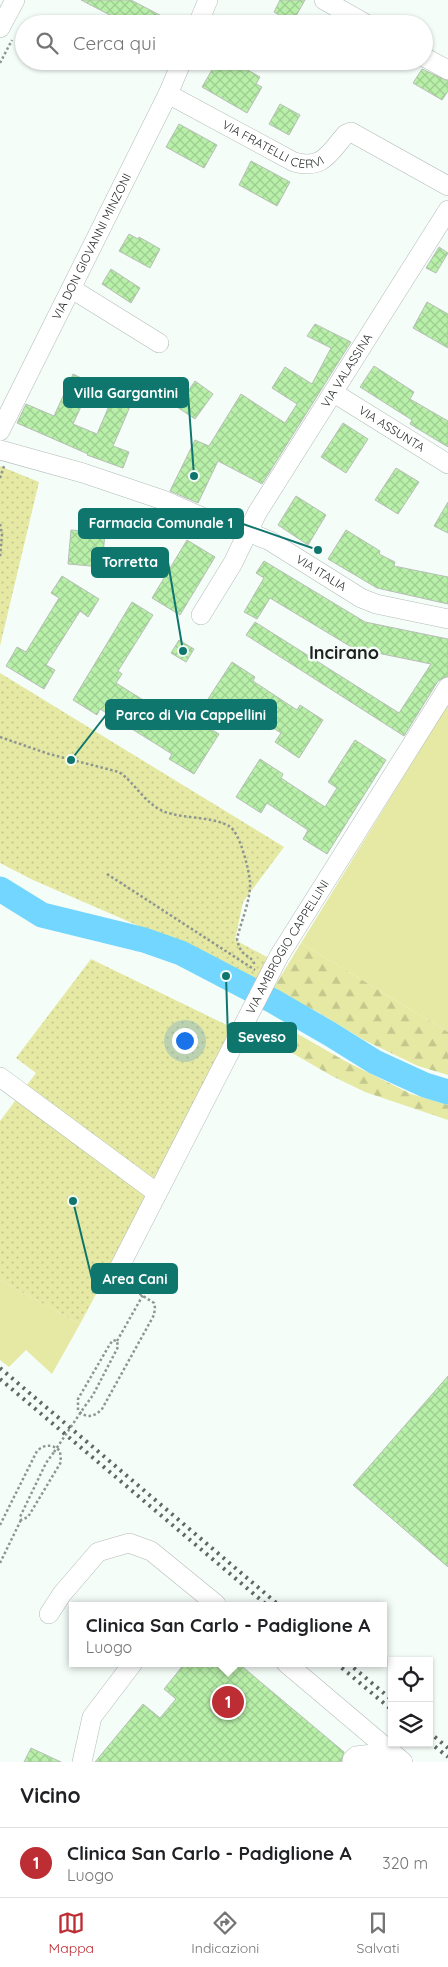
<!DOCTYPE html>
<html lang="it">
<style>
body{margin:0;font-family:Quicksand,sans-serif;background:#f2f2f2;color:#202124}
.controls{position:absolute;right:15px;bottom:15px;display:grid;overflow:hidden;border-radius:0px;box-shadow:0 1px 4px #0004}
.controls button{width:45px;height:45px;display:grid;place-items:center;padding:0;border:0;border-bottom:1px solid #e0e0e0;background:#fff;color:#202124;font:25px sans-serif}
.you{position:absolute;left:184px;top:1040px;width:18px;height:18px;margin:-12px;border:4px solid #fff;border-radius:50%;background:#1a73e8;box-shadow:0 0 0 8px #1a73e833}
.badge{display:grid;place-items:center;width:32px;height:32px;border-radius:50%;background:#bd2d34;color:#fff;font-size:16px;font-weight:700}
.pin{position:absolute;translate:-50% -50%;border:2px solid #fff;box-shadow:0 1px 5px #0006}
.popup{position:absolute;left:69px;top:1602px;width:318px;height:65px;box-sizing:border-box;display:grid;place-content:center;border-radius:0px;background:#fff;filter:drop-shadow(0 1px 4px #0005);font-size:16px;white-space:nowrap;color:#757577}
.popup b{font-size:19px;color:#202124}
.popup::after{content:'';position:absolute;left:50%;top:100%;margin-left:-10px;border:10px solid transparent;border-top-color:#fff}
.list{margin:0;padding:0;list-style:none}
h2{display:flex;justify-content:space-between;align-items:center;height:65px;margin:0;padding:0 20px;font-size:21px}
h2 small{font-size:16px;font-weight:400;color:#757577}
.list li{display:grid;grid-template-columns:32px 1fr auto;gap:15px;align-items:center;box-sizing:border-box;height:70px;padding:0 20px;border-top:1px solid #e0e0e0}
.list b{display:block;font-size:19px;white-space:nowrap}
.list p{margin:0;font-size:16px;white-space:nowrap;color:#757577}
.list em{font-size:16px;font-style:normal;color:#757577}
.icon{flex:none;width:28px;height:28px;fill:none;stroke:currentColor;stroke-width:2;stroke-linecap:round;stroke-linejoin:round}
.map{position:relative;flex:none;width:448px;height:1762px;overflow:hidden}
.search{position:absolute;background:#fff;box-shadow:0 1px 4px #0004;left:15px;right:15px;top:15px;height:55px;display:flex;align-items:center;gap:12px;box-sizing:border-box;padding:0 18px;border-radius:28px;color:#757577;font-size:19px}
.sheet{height:135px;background:#fff}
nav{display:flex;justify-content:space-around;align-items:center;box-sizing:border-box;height:70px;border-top:1px solid #e0e0e0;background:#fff;font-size:14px;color:#757577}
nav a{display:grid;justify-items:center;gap:2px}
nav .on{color:#bd2d34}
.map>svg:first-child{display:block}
.grass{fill:#e5e9a3}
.forest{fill:url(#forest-firs)}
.park{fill:url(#park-dots)}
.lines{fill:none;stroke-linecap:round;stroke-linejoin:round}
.river{stroke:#72d6fe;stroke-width:25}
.building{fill:url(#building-cross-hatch);stroke:#b9beb8}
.minor-casing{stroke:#b3bbb8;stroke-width:20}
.path{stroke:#8f9592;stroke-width:2.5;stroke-dasharray:2.5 2.5;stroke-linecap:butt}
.minor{stroke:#fff;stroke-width:19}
.rail{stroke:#626765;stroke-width:4;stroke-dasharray:2.5 5;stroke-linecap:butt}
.path-bridge{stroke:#8f9592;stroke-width:2.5;stroke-dasharray:2.5 2.5;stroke-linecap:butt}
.labels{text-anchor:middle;stroke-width:5;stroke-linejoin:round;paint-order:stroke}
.street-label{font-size:12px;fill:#1e2120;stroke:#f5fdf9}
.district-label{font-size:18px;font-weight:bold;fill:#1e2120;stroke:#f5fdf9}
.leader{fill:none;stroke:#0f766e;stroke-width:2}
.callout-dot{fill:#0f766e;stroke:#f5fdf9;stroke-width:2}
.callout{fill:#0f766e;stroke:#0f766e;stroke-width:2}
.callout-label{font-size:14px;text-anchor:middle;font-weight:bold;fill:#fff}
</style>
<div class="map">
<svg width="448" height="1762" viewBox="0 0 448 1762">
<defs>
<pattern id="forest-firs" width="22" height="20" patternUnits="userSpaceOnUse" patternTransform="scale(1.25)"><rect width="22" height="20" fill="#e5e9a3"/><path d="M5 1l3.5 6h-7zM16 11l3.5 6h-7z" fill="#c4c88c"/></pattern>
<pattern id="park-dots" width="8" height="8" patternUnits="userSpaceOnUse" patternTransform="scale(1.25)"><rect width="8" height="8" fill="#e5e9a3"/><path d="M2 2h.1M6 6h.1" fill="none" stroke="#c4c88c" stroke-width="1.8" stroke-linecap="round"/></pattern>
<pattern id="building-cross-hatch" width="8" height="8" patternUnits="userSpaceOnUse" patternTransform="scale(1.25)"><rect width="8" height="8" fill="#b8efa9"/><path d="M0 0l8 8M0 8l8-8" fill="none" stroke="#9ecd91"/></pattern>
</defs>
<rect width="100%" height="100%" fill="#f5fdf9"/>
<path class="grass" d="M447 706H448V1032L301 943Z
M0 1280 80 1324 52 1374 26 1350 9 1367 0 1360Z"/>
<path class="forest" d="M301 943 448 1032V1075L418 1066 364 1040 316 1011 273 989Z
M277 1022 345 1061 411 1094 448 1105V1120L365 1092 332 1076 268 1039Z"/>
<path class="park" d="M0 466 39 482 0 646Z
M0 673 284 847 243 902 235 940 267 957 256 981 162 936 33 880 0 863Z
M91 959 237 1030 80 1324 0 1280V1121L36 1073 16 1058Z"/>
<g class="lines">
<path class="river" d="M0 889 42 915 144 940 181 953 273 1001 330 1034 375 1062 425 1085 448 1092"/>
</g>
<path class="building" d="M81 0H131L177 24H127Z
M280 0H305L292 23 274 12Z
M222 61H232L260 77 256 84 262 87 247 113 202 87 216 63 220 64Z
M422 69 448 81V91L442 100 413 83Z
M280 104 300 115 289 135 269 124Z
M179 124 217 145 204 168 166 147Z
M251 161 290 182 277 206 239 185Z
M129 234 138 239 139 237 160 249 150 268 119 251Z
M439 247 448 253 436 273 426 268Z
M111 269 140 288 131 303 102 284Z
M427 302 448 314V348L413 328Z
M315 324 351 342 262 484 218 461 198 503 170 491 195 440 209 446 241 394 285 423 297 404 272 388 285 367 312 384 331 348 307 336Z
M374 366 414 392 410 399 448 421V447L410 424 412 420 360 387Z
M73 374 92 383 73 424 97 434 114 394 132 402 113 446 129 452 123 468 87 455 88 454 17 423 26 404 54 416Z
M195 381 213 394 195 419 177 407Z
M343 423 368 439 346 473 321 457Z
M396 468 419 482 398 514 375 500Z
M296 496 326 515 308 545 278 525Z
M448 502V533L434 526Z
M71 530 105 533 102 567 68 564Z
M346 530 380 551 379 554 395 562 394 566 448 577V604L377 588 328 559Z
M187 540 215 557 180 615 152 598Z
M264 561 365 622 448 639V676L438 681 404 736 246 635 255 622 399 713 431 664 353 648 270 598 257 619 244 612 264 578 256 573Z
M62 576 99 599 88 617 80 611 46 665 55 670 44 689 6 666 17 647 26 652 59 598 51 593Z
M132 602 153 615 118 671 122 674 116 683 188 728 194 719 219 734 194 774 169 759 172 754 100 709 97 715 73 700Z
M179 640 194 649 186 662 171 653Z
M232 662 255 677 253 681 297 710 300 705 323 720 299 758 275 742 281 733 239 706 233 716 208 699Z
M355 740 386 760 327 854 303 839 308 830 267 803 261 813 236 797 260 759 283 774 281 778 325 807 337 788 328 782Z
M448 1376V1567L353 1485Z
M185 1663H238L344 1752 341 1762H95L143 1704 160 1718 176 1699 164 1689Z
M31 1748 61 1762H24Z"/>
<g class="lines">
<g class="minor-casing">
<g id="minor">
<path d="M324 0 366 24"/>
<path d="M198 24 208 0"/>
<path d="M0 28 15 0"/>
<path d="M424 57 448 70"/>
<path id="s1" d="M168 94 294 162C323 170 329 153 346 134L351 132 448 186"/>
<path d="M72 289 159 343"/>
<path id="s2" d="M334 393 448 464"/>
<path id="s3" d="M0 431 168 94 182 61"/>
<path id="s4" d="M0 450 83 473 163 500 227 528 248 532 270 541 361 598 376 604 448 619"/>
<path id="s5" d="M201 615 233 563 257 513 448 210"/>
<path d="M0 1077 157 1193"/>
<path id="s6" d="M118 1270 279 956 448 687"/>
<path d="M49 1614 62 1594 98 1552 129 1543 151 1551 216 1604"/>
<path d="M286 1663 403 1762"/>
<path d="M352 1760 356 1756 390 1752"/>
<path d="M82 1762 92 1717 133 1663"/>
</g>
</g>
<path class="path" d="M0 63 12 40
M0 478 4 466
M0 524 2 534 0 558
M0 737 49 754 119 772C135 783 146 805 165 812 185 819 210 816 229 826 240 832 249 870 250 882 251 900 241 921 237 939 241 960 252 953 255 966
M107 874 255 970
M117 1341 143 1295
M85 1406 93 1395 118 1347 117 1341 113 1340 110 1344 78 1399V1410C85 1419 95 1417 102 1409L154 1315 155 1308 154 1303 132 1289 131 1285 136 1273
M0 1525 37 1451C44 1444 53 1444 60 1451L61 1462 28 1517 21 1520 20 1517 46 1463 54 1452
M0 1563 21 1520"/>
<use href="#minor" class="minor"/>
<path class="rail" d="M0 1368 280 1606
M0 1379 268 1606
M336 1663 392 1710
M348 1663 392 1700
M429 1732 448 1748
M429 1742 448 1757"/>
<path class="path-bridge" d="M54 1452 85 1406"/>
</g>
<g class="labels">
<g class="street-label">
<text dy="4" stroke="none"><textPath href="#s1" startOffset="118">VIA FRATELLI CERVI</textPath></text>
<text dy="4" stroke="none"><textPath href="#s3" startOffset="206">VIA DON GIOVANNI MINZONI</textPath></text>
<text dy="4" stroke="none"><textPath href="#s5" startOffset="285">VIA VALASSINA</textPath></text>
<text dy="4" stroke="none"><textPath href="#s2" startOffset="68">VIA ASSUNTA</textPath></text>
<text dy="4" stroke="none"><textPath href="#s4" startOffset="346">VIA ITALIA</textPath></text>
<text dy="4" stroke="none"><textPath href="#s6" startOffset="365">VIA AMBROGIO CAPPELLINI</textPath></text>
</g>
<g class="district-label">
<text x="344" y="659">Incirano</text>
</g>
</g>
<path class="leader" d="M194 476L188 393M318 550L243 524M183 651L168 562M71 760L106 715M226 976L228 1037M73 1201L92 1279"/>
<g class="callout-dot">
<circle cx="194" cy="476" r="5"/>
<circle cx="318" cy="550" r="5"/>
<circle cx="183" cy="651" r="5"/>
<circle cx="71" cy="760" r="5"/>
<circle cx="226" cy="976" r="5"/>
<circle cx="73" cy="1201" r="5"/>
</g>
<g class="callout">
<rect x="64" y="378" width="124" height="29" rx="5"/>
<rect x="79" y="509" width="164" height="29" rx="5"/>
<rect x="92" y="548" width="76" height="29" rx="5"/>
<rect x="106" y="700" width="170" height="29" rx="5"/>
<rect x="228" y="1023" width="68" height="29" rx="5"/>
<rect x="92" y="1264" width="85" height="29" rx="5"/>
</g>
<g class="callout-label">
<text x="126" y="398">Villa Gargantini</text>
<text x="161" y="528">Farmacia Comunale 1</text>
<text x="130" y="567">Torretta</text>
<text x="191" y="720">Parco di Via Cappellini</text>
<text x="262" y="1042">Seveso</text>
<text x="135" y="1284">Area Cani</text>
</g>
</svg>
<div class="controls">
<button><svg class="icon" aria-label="locate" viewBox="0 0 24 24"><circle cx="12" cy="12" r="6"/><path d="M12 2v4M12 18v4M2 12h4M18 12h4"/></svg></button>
<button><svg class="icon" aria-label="layers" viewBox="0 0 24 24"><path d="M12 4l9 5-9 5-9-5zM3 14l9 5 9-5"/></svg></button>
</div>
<div class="you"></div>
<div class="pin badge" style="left:228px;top:1702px">1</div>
<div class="popup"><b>Clinica San Carlo - Padiglione A</b>Luogo</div>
<div class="search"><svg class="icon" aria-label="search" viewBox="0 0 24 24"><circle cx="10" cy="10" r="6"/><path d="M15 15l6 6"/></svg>Cerca qui</div>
</div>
<section class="sheet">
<h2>Vicino<small></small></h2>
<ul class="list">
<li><span class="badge">1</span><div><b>Clinica San Carlo - Padiglione A</b><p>Luogo</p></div><em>320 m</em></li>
</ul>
</section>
<nav>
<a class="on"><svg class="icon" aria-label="map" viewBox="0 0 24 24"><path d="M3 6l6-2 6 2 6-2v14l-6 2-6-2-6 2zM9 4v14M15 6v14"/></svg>Mappa</a>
<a><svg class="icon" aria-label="directions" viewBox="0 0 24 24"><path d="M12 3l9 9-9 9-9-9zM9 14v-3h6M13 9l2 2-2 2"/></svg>Indicazioni</a>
<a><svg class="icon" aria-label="saved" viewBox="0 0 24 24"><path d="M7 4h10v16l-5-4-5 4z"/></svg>Salvati</a>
</nav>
